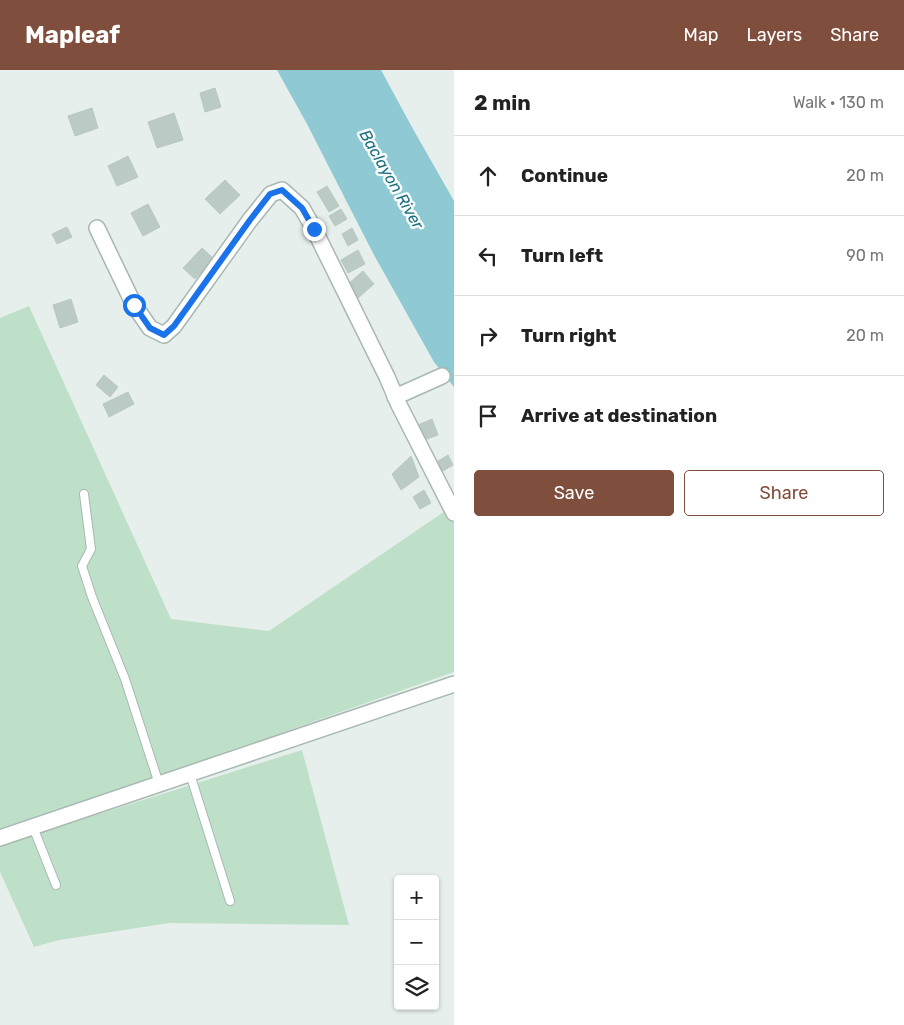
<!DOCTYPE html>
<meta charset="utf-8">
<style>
body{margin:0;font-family:Rubik,sans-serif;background:#f6f6f6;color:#222}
.controls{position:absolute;right:15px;bottom:15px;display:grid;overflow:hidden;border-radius:5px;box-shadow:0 1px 4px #0004}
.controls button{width:45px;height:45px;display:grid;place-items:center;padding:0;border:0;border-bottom:1px solid #e0e0e0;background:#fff;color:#222;font:25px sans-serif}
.stop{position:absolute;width:15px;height:15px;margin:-11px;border:4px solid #1a73e8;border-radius:50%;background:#fff}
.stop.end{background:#1a73e8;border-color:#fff;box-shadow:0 1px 5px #0008}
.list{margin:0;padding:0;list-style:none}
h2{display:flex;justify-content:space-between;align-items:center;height:65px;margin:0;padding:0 20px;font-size:21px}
h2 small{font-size:16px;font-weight:400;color:#767676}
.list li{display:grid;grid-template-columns:32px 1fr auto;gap:15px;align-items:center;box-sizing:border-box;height:80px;padding:0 20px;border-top:1px solid #e0e0e0}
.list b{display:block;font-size:19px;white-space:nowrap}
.list em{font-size:16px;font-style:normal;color:#767676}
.actions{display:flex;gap:10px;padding:15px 20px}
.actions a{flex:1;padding:11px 0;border:1px solid #804e3d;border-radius:5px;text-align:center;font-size:18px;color:#804e3d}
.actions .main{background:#804e3d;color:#fff}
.icon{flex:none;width:28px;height:28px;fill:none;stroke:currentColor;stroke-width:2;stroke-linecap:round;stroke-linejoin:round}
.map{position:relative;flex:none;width:454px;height:955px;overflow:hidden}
header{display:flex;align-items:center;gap:30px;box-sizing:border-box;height:70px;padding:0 25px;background:#804e3d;color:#fff}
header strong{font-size:24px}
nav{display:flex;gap:28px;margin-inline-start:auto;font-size:18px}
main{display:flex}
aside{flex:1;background:#fff}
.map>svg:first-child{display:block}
.green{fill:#bfe0c8}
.water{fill:#8ec9d4}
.building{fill:#bbcac4;stroke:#b8c9c2}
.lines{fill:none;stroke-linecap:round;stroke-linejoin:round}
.service-casing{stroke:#a8b8b2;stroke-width:10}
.minor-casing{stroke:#a8b8b2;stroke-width:18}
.service{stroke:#fff;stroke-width:8}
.minor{stroke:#fff;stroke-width:15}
.route{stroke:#1a73e8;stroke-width:6}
.labels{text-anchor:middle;stroke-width:5;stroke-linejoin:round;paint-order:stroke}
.water-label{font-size:16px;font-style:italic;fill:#1c6f80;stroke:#f7fbf9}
</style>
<header>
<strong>Mapleaf</strong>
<nav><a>Map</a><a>Layers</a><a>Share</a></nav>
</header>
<main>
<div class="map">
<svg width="454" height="955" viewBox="0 0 454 955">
<rect width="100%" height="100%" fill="#e6efeb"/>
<path class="green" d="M29 236 171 549 269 561 448 439 454 454V602L0 762V248Z
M302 680 349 855 169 853 59 870 34 877 0 802V775Z"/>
<path class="water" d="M277 0H381L413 59 454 131V317L434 292 374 185 307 54Z"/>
<path class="building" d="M215 18 221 37 205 42 200 23Z
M92 38 98 58 75 66 68 46Z
M174 43 183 70 157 78 148 52Z
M128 86 138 107 117 116 108 96Z
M225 110 240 125 220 144 205 129Z
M327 116 339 136 329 142 317 122Z
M148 134 160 157 143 166 131 143Z
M341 139 347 149 335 156 329 146Z
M67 157 72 167 57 174 52 164Z
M352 158 358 170 348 176 342 164Z
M202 178 214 189 195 209 183 198Z
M358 180 365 194 348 203 341 190Z
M363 201 374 214 358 228 347 215Z
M71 229 78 252 60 258 53 235Z
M104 305 118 317 110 327 96 315Z
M128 322 134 334 109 347 103 334Z
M432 349 438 365 424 370 418 355Z
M448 385 453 395 438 404 432 395Z
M411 386 419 407 401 420 392 404Z
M424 420 431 433 420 439 413 427Z"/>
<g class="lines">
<g class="service-casing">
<path id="service" d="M84 424 91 479 82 496 92 527 125 609 159 714
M190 704 230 831
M33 757 56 815"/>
</g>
<g class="minor-casing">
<path id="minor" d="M97 158 134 235 150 258 164 265 174 256 250 150 271 124 282 120 302 138 314 159 387 307 399 335 454 443
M395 327 442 306
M0 768 454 614"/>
</g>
<use href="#service" class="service"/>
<use href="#minor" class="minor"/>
</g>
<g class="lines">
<path class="route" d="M134 235 150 258 164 265 174 256 250 150 270 124 282 120 302 138 314 159"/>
</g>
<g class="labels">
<g class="water-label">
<text transform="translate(392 109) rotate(60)" y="6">Baclayon River</text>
</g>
</g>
</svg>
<div class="controls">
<button>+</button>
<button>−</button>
<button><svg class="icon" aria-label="layers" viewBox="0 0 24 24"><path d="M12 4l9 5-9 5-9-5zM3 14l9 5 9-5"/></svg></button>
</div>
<div class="stop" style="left:134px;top:235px"></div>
<div class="stop end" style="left:314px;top:159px"></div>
</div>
<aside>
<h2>2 min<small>Walk · 130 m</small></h2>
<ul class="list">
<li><svg class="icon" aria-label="ahead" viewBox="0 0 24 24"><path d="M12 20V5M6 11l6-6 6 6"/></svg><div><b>Continue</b></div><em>20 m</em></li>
<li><svg class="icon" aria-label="left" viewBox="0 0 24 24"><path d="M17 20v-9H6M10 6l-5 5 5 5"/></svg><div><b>Turn left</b></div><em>90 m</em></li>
<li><svg class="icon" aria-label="right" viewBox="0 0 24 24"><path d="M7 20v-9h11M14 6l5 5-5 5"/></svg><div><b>Turn right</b></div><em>20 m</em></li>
<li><svg class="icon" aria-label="arrive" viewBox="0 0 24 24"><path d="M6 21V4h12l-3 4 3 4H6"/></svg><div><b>Arrive at destination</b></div></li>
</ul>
<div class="actions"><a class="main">Save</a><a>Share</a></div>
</aside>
</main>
